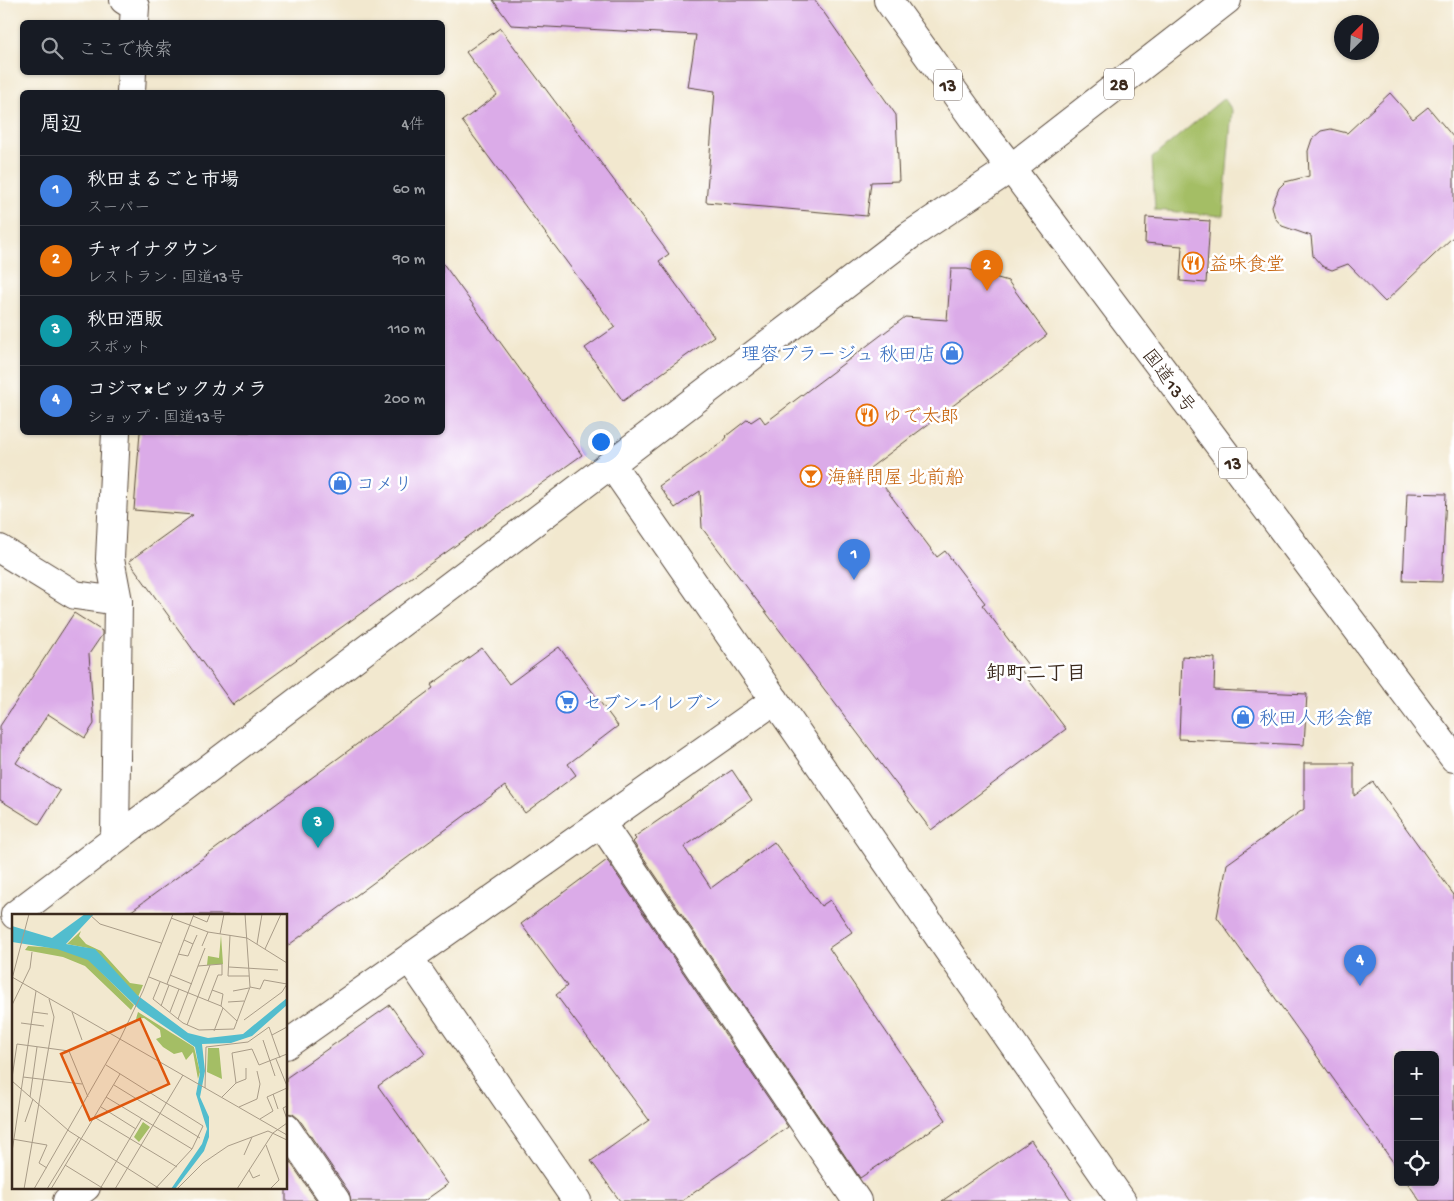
<!DOCTYPE html>
<html lang="ja">
<meta charset="utf-8">
<style>
body{margin:0;font-family:"Gochi Hand","Klee One",sans-serif;background:#242831;color:#f1f3f6}
.controls{position:absolute;right:15px;bottom:15px;display:grid;overflow:hidden;border-radius:8px;box-shadow:0 1px 4px #0004}
.controls button{width:45px;height:45px;display:grid;place-items:center;padding:0;border:0;border-bottom:1px solid #363941;background:#171b24;color:#f1f3f6;font:25px sans-serif}
.compass{position:absolute;left:1334px;top:15px;width:45px;height:45px;border-radius:50%;background:#171b24;box-shadow:0 1px 4px #0004;rotate:24deg}
.you{position:absolute;left:600px;top:441px;width:18px;height:18px;margin:-12px;border:4px solid #fff;border-radius:50%;background:#1a73e8;box-shadow:0 0 0 8px #1a73e833}
.badge{display:grid;place-items:center;width:32px;height:32px;border-radius:50%;background:#d690ce;color:#fff;font-size:16px;font-weight:700}
.pin{position:absolute;translate:-50% -41px;filter:drop-shadow(0 1px 2px #0008)}
.pin::after{content:'';position:absolute;top:26px;width:18px;height:15px;background:inherit;clip-path:polygon(0 0,100% 0,50% 100%)}
.list{margin:0;padding:0;list-style:none}
h2{display:flex;justify-content:space-between;align-items:center;height:65px;margin:0;padding:0 20px;font-size:21px}
h2 small{font-size:16px;font-weight:400;color:#9ea1a6}
.list li{display:grid;grid-template-columns:32px 1fr auto;gap:15px;align-items:center;box-sizing:border-box;height:70px;padding:0 20px;border-top:1px solid #363941}
.list b{display:block;font-size:19px;white-space:nowrap}
.list p{margin:0;font-size:16px;white-space:nowrap;color:#9ea1a6}
.list em{font-size:16px;font-style:normal;color:#9ea1a6}
.icon{flex:none;width:28px;height:28px;fill:none;stroke:currentColor;stroke-width:2;stroke-linecap:round;stroke-linejoin:round}
.map{position:relative;flex:none;width:1454px;height:1201px;overflow:hidden}
.search{position:absolute;background:#171b24;box-shadow:0 1px 4px #0004;left:20px;top:20px;width:425px;height:55px;display:flex;align-items:center;gap:12px;box-sizing:border-box;padding:0 18px;border-radius:8px;color:#9ea1a6;font-size:19px}
.panel{position:absolute;background:#171b24;box-shadow:0 1px 4px #0004;left:20px;top:90px;width:425px;height:345px;border-radius:8px}
.map>svg:first-child{display:block}
.green{fill:#a4be65;stroke:#707442}
.building{fill:#dbabe8}
.lines{fill:none;stroke-linecap:round;stroke-linejoin:round}
.minor-casing{stroke:#564639;stroke-width:30}
.major-casing{stroke:#564639;stroke-width:30}
.highway-casing{stroke:#564639;stroke-width:30}
.minor{stroke:#fff;stroke-width:28}
.major{stroke:#fff;stroke-width:28}
.highway{stroke:#fff;stroke-width:28}
.labels{text-anchor:middle;stroke-width:5;stroke-linejoin:round;paint-order:stroke}
.shield{fill:#fff;stroke:#766a62;stroke-width:1}
.shield-label{font-size:18px;font-weight:bold;fill:#3b2a1e}
.food-label{font-size:19px;fill:#c56008;stroke:#fff;text-anchor:start}
.shop-label{font-size:19px;fill:#366cbe;stroke:#fff;text-anchor:start}
.street-label{font-size:19px;fill:#3b2a1e;stroke:#fff}
.neighbourhood-label{font-size:20px;font-weight:bold;fill:#3b2a1e;stroke:#fff}
.inset-road{fill:none;stroke:#a99c88;stroke-width:1}
.view{fill:#df570d;fill-opacity:0.15;stroke:#df570d;stroke-width:2.5}
.inset-edge{fill:none;stroke:#3b2a1e;stroke-width:2.5}
</style>
<div class="map">
<svg width="1454" height="1201" viewBox="0 0 1454 1201">
<rect width="100%" height="100%" fill="#fff"/>
<filter id="ink" filterUnits="userSpaceOnUse"><feTurbulence type="fractalNoise" baseFrequency=".02" numOctaves="2"/><feDisplacementMap in="SourceGraphic" scale="10" xChannelSelector="R" yChannelSelector="G"/><feConvolveMatrix kernelMatrix="1 2 1 2 8 2 1 2 1" color-interpolation-filters="sRGB"/></filter>
<filter id="wash" filterUnits="userSpaceOnUse"><feTurbulence type="fractalNoise" baseFrequency=".0096" numOctaves="4" result="noise"/><feDisplacementMap in="SourceGraphic" scale="20" xChannelSelector="R" yChannelSelector="G"/><feGaussianBlur stdDeviation="1.12" result="paint"/><feColorMatrix in="noise" values="0 0 0 0 0 0 0 0 0 0 0 0 0 0 0 0 0 1.4 0 .05"/><feComposite in="paint" operator="in"/></filter>
<g filter="url(#wash)">
<rect width="100%" height="100%" fill="#f2e8cf"/>
<path class="green" d="M1224 98 1232 110 1223 216 1155 210 1152 158Z"/>
<g id="blocks">
<path class="building" d="M493 0H815L896 115 899 181 871 182 867 216 706 202 715 91 688 87 696 35 511 25Z
M500 28 669 254 659 261 714 336 623 401 585 348 615 327 462 121 497 95 466 52Z
M1390 93 1413 119 1428 107 1454 138V236L1385 302 1348 264 1332 270 1322 266 1313 256 1311 236 1282 226 1275 218 1272 206 1279 188 1285 182 1309 176 1308 151 1312 139 1321 131 1331 129 1347 133Z
M1146 217 1210 221 1206 283 1180 281 1182 246 1145 243Z
M442 262 582 455 233 705 129 561 193 515 134 510 140 432H442Z
M951 269H967L1008 281 1047 335 870 468 937 557 945 551 985 603 982 605 1028 665 1021 670 1066 729 931 830 702 528 700 491 675 508 659 486 723 442 727 437 726 436 748 419 751 422 760 416 765 423 905 317 947 320Z
M1407 493 1446 494 1442 582 1403 581Z
M74 613 102 631V635L89 654 94 724 85 738 48 714 16 763 60 791 39 824 0 800V726Z
M559 647 618 726 568 764 576 775 525 813 505 786 286 947V915H126L433 688 431 685 482 648 509 684Z
M1182 656 1215 658 1214 690 1307 694 1304 745 1179 739Z
M1304 763H1354V796L1373 782 1454 895V1201H1420L1407 1182H1435V1055H1398V1169L1217 917 1227 864 1304 809Z
M732 770 752 800 684 847 711 888 774 842 821 906 830 900 852 932 829 948 946 1120 860 1178 633 842 636 839 634 837Z
M607 860 788 1127 682 1201H620L591 1161 649 1120 556 995 567 986 521 924Z
M390 1005 425 1053 378 1086 448 1184 424 1201H351L349 1192 299 1119 293 1114 286 1113V1078Z
M1031 1140 1072 1201H942Z
M286 1156 317 1201H286Z"/>
</g>
</g>
<g filter="url(#ink)">
<use href="#blocks" fill-opacity="0" stroke="#564639" stroke-width="1"/>
<g class="lines">
<g class="minor-casing">
<path id="minor" d="M124 0 135 7 134 22
M131 92 132 72
M611 464 1122 1201
M0 549 75 595 118 601
M601 823 857 1201
M115 839 118 601 110 559 116 432
M15 915 611 464 909 236 1011 168
M409 958 577 1201
M286 1045 775 700
M286 1128 336 1201
M67 1201 86 1187"/>
</g>
<g class="major-casing">
<path id="major" d="M1011 168 1227 0"/>
</g>
<g class="highway-casing">
<path id="highway" d="M888 0 983 132 1011 168 1454 758"/>
</g>
<use href="#minor" class="minor"/>
<use href="#major" class="major"/>
<use href="#highway" class="highway"/>
</g>
</g>
<defs>
<g id="restaurant-ring" transform="scale(1.125)"><circle r="9.5" fill="#fff" stroke="#e8710a" stroke-width="1.5"/><path d="M-5-6h1v4h1v-4h1v4h1v-4h1v5L-1.5 .5V6h-2V.5L-5-1ZM5-6V6H3V1.5H1.5Q1.5-4 5-6Z" fill="#e8710a"/></g>
<g id="shop-ring" transform="scale(1.125)"><circle r="9.5" fill="#fff" stroke="#3f7fe0" stroke-width="1.5"/><path d="M-5-2.5h2.3a2.7 3.5 0 0 1 5.4 0H5L5.5 6h-11ZM-1.5-2.5h3a1.5 2.3 0 0 0-3 0Z" fill="#3f7fe0"/></g>
<g id="bar-ring" transform="scale(1.125)"><circle r="9.5" fill="#fff" stroke="#e8710a" stroke-width="1.5"/><path d="M-6-5H6L.8 .8V4.5H3.5V6h-7V4.5H-.8V.8Z" fill="#e8710a"/></g>
<g id="supermarket-ring" transform="scale(1.125)"><circle r="9.5" fill="#fff" stroke="#3f7fe0" stroke-width="1.5"/><path d="M-6-5.5h2.5l.6 2H6L4.5 2H-2.5L-4.4-4H-6ZM-1.5 3.2a1.3 1.3 0 1 0 .1 0ZM3 3.2a1.3 1.3 0 1 0 .1 0Z" fill="#3f7fe0"/></g>
</defs>
<g fill-rule="evenodd">
<use href="#restaurant-ring" x="1193" y="263"/>
<use href="#shop-ring" x="952" y="353"/>
<use href="#restaurant-ring" x="867" y="415"/>
<use href="#bar-ring" x="811" y="476"/>
<use href="#shop-ring" x="340" y="483"/>
<use href="#supermarket-ring" x="567" y="702"/>
<use href="#shop-ring" x="1243" y="717"/>
</g>
<g class="labels">
<g class="shield">
<rect x="1104" y="68.5" width="30" height="31" rx="4"/>
<rect x="934" y="69.5" width="28" height="31" rx="4"/>
<rect x="1219" y="447.5" width="28" height="31" rx="4"/>
</g>
<g class="shield-label">
<text x="1119" y="90">28</text>
<text x="948" y="91">13</text>
<text x="1233" y="469">13</text>
</g>
<g class="food-label">
<text x="1209" y="270">益味食堂</text>
<text x="883" y="422">ゆで太郎</text>
<text x="827" y="483">海鮮問屋 北前船</text>
</g>
<g class="shop-label">
<text x="936" y="360" text-anchor="end">理容ブラージュ 秋田店</text>
<text x="356" y="490">コメリ</text>
<text x="583" y="709">セブン-イレブン</text>
<text x="1259" y="724">秋田人形会館</text>
</g>
<g class="street-label">
<text transform="translate(1170 380) rotate(53)" y="7">国道13号</text>
</g>
<g class="neighbourhood-label">
<text x="1036" y="679">卸町二丁目</text>
</g>
</g>
<g transform="translate(12 914)">
<rect width="275" height="275" fill="#f2e8cf"/>
<path d="M69 17 67 22 74 30 89 37 118 69 131 71 126 83 76 34 55 30ZM209 21 211 50 195 51 196 42 207 44ZM16 32 45 34 76 45 122 91 119 96 73 52 51 43 13 36ZM126 98 182 133 188 158 186 165 181 138 174 146 170 138 162 140 151 133 144 125 149 123 148 116 132 104 124 105ZM196 134H207L210 165 195 158ZM131 208 138 213 127 228 122 223Z" fill="#a4be65"/>
<path d="M73 0H82L54 30 83 35 125 81 176 119 196 124 231 120 275 84V91L240 122 219 129 190 130 193 157 188 183 197 203V223L192 237 163 275H159L190 230 195 215 184 180 188 159 183 133 127 95 76 46 45 35 0 28V12L40 24Z" fill="#52bdce"/>
<path class="inset-road" d="M77 0 88 10 149 29M181 2 195 8 198 0M159 4 196 18 235 24 275 49M208 20 212 0M218 21 216 62H237M172 26 181 30 185 21M245 30 250 0M190 32 196 18M253 35 269 0M166 40 176 42 181 30M186 52 193 34M217 53 266 56M158 61 180 70M0 63 275 221M137 63 209 92 225 107M0 65 17 0M148 68 141 85 171 109 187 116 222 115 238 73 233 0M155 70 182 0M238 73 248 75 252 66 275 70M200 76 211 80 209 92M221 77 237 74M216 88 232 87M0 91 18 54 20 38M149 92 157 71M21 98 36 100M60 98 70 126M158 98 167 75M166 105 186 52 210 50V61H206L196 87M232 106 270 78 275 70M9 109 32 112M175 111 198 51M202 117 211 94M260 121 275 113M108 125 131 77 161 0M251 126 263 162M264 145 275 172M94 151 191 212 180 235 143 275M11 163 70 170M0 164 5 130 57 137 76 183M0 167 57 217 148 275M224 169 234 165V154M102 171 188 224M193 174 194 133 236 128 257 113 268 144M261 180 266 195M18 183 25 133M94 183 180 235M210 183 224 169 220 139 240 135 247 151 275 140M275 192 271 194 275 205M89 193 124 215M227 193 245 185 248 170 245 157M82 203 165 253M248 205 261 197 255 183 275 174M13 208 21 185M0 225 35 231 27 249 35 254M254 231 267 266 258 275M0 238 24 77M232 241 240 223M53 251 92 275M237 256 241 264 248 261M12 275 42 103 37 85M22 275 108 125M35 275 67 223M39 275 108 160M88 275 130 204M103 275 171 161M165 275 191 249 216 232 256 217 275 226M225 275 261 219 275 209"/>
<path class="view" d="M128 105 157 170 78 206 49 140Z"/>
<rect width="275" height="275" class="inset-edge"/>
</g>
</svg>
<div class="controls">
<button>+</button>
<button>−</button>
<button><svg class="icon" aria-label="locate" viewBox="0 0 24 24"><circle cx="12" cy="12" r="6"/><path d="M12 2v4M12 18v4M2 12h4M18 12h4"/></svg></button>
</div>
<svg class="compass" viewBox="-18 -18 36 36"><path d="M0-13l5 13h-10z" fill="#e53935"/><path d="M0 13l5-13h-10z" fill="#9ea1a6"/></svg>
<div class="you"></div>
<div class="pin badge" style="left:854px;top:580px;background:#3f7fe0">1</div>
<div class="pin badge" style="left:987px;top:291px;background:#e8710a">2</div>
<div class="pin badge" style="left:318px;top:848px;background:#0f9aa8">3</div>
<div class="pin badge" style="left:1360px;top:986px;background:#3f7fe0">4</div>
<div class="search"><svg class="icon" aria-label="search" viewBox="0 0 24 24"><circle cx="10" cy="10" r="6"/><path d="M15 15l6 6"/></svg>ここで検索</div>
<section class="panel">
<h2>周辺<small>4件</small></h2>
<ul class="list">
<li><span class="badge" style="background:#3f7fe0">1</span><div><b>秋田まるごと市場</b><p>スーパー</p></div><em>60 m</em></li>
<li><span class="badge" style="background:#e8710a">2</span><div><b>チャイナタウン</b><p>レストラン · 国道13号</p></div><em>90 m</em></li>
<li><span class="badge" style="background:#0f9aa8">3</span><div><b>秋田酒販</b><p>スポット</p></div><em>110 m</em></li>
<li><span class="badge" style="background:#3f7fe0">4</span><div><b>コジマ×ビックカメラ</b><p>ショップ · 国道13号</p></div><em>200 m</em></li>
</ul>
</section>
</div>
